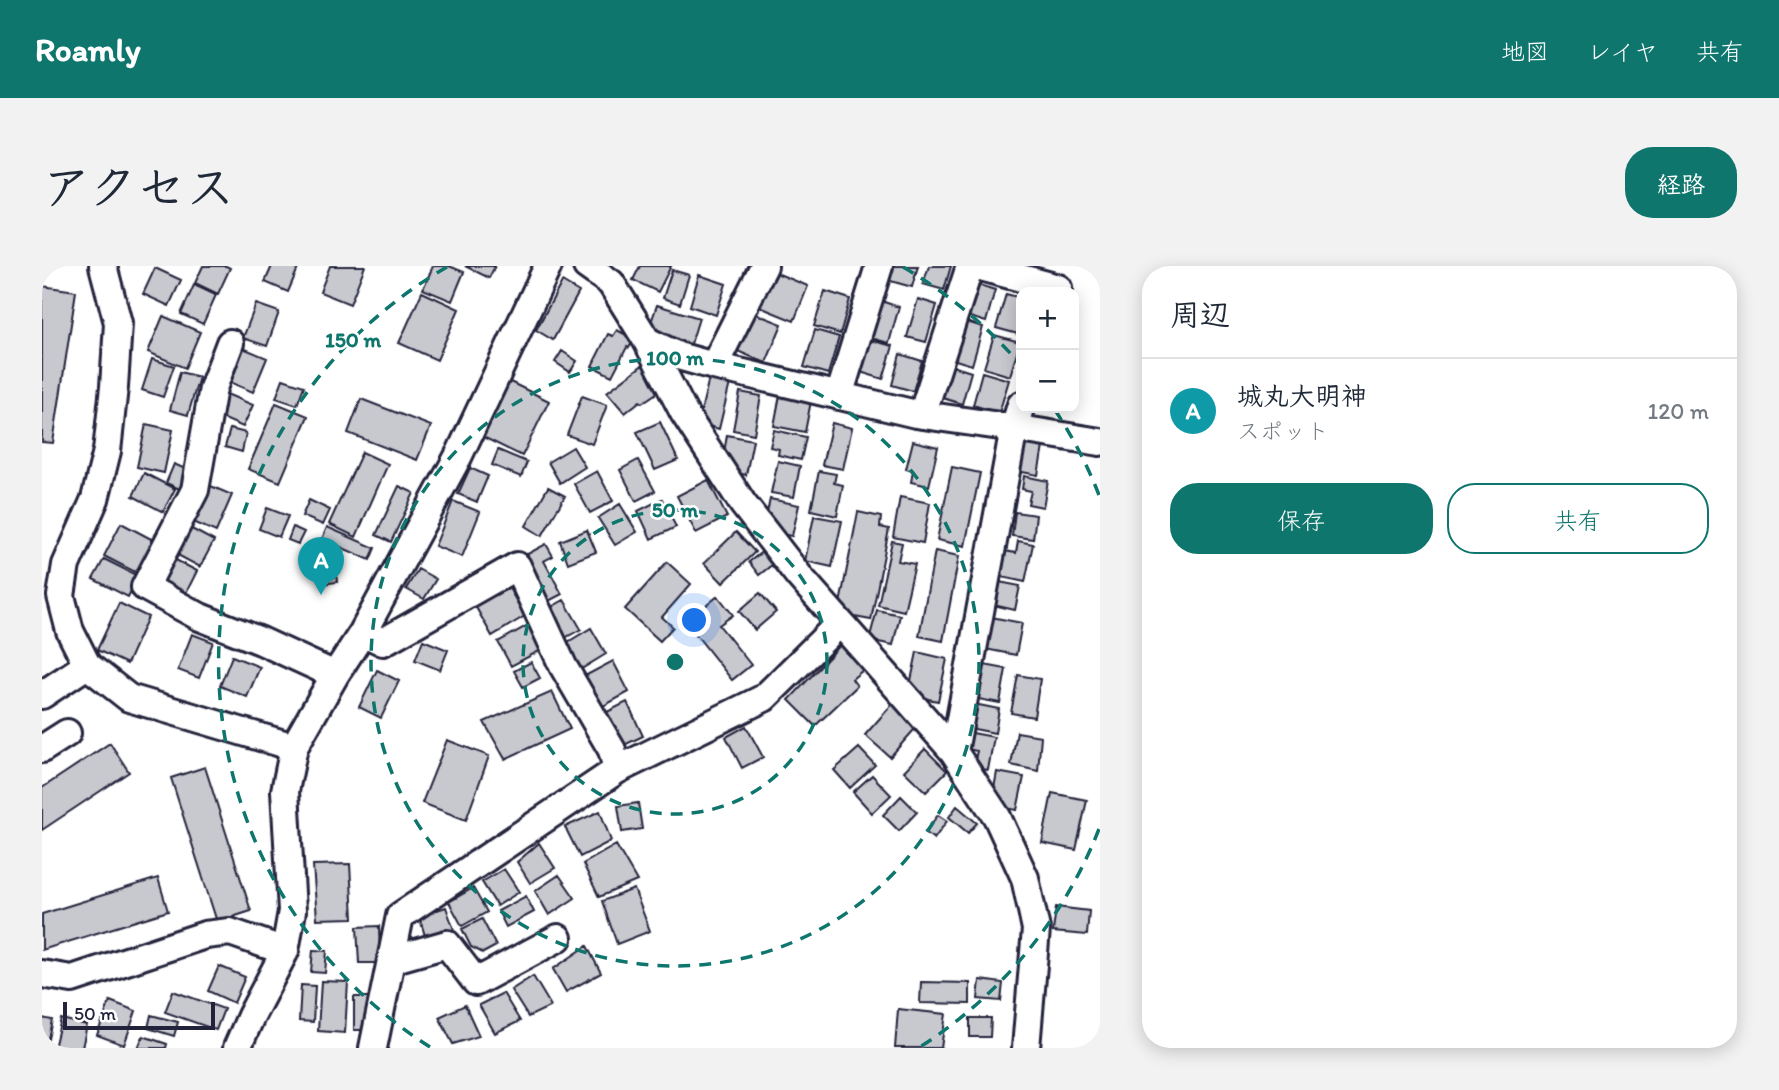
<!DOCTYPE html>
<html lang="ja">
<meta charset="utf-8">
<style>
body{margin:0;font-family:Itim,"Klee One",sans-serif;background:#f2f2f3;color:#1f2937}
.controls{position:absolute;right:21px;top:21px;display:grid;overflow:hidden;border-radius:14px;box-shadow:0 4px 18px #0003}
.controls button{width:63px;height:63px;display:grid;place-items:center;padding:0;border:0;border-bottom:2px solid #e0e1e3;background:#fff;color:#1f2937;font:35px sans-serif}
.scale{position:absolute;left:21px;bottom:18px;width:152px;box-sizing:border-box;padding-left:7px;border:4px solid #22223b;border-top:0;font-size:19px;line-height:24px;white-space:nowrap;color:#22223b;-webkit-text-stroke:5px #fff;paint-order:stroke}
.you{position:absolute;left:653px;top:355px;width:24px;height:24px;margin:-18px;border:5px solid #fff;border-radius:50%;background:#1a73e8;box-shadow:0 0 0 10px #1a73e833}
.badge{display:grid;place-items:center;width:46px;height:46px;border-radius:50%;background:#0f766e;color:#fff;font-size:23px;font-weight:700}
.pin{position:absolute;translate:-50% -58px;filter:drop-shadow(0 2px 4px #0008)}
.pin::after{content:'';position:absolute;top:37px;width:24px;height:21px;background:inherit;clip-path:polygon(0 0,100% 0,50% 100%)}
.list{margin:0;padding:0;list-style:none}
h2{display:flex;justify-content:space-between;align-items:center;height:91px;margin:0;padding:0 28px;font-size:30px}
h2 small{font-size:23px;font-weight:400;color:#747a83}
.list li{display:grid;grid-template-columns:46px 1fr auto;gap:21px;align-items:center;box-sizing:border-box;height:105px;padding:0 28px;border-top:2px solid #e0e1e3}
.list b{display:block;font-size:26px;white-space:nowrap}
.list p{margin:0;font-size:23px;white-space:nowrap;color:#747a83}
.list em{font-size:23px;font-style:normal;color:#747a83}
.actions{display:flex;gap:14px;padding:21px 28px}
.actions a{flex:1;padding:16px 0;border:2px solid #0f766e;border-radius:28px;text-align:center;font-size:24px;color:#0f766e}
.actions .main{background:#0f766e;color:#fff}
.map{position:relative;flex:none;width:1058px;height:782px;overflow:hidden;border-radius:28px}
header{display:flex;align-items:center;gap:42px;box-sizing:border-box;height:98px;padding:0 35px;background:#0f766e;color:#fff}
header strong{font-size:33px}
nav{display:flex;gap:38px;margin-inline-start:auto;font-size:24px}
.intro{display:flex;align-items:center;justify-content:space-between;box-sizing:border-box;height:168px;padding:0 42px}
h1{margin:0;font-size:49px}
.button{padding:18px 32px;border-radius:28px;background:#0f766e;color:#fff;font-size:24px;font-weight:700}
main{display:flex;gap:42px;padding:0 42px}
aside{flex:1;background:#fff;border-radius:28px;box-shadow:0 4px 18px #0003}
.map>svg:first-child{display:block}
.building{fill:#c8c8cf;stroke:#22223b;stroke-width:2}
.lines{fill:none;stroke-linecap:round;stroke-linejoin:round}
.minor-casing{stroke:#22223b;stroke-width:32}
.minor{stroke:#fff;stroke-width:26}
.ring{fill:none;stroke:#0f766e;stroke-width:3.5;stroke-dasharray:12 9}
.centre{fill:#0f766e;stroke:#fff;stroke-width:3.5}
.ring-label{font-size:21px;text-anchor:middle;font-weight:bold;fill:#0f766e;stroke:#fff;stroke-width:5;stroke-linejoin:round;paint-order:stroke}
</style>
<header>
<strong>Roamly</strong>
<nav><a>地図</a><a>レイヤ</a><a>共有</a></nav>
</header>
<div class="intro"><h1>アクセス</h1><a class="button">経路</a></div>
<main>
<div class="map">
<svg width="1058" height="782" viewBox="0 0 1058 782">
<rect width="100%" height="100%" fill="#fff"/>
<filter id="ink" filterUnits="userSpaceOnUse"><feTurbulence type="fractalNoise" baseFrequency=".0143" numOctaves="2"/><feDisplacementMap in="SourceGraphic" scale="14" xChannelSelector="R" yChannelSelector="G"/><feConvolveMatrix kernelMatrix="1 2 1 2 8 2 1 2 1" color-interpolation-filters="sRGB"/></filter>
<g filter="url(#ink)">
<path class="building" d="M161 0H184L188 2 176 28 153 17Z
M230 0H257L246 26 223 16Z
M288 0H323L308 38 278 26Z
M391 0H407L422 6 410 35 381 23Z
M423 0H453L447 12Z
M598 0H629L616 26 591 14Z
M849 0H876L870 21 845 14Z
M887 0H909L902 24 881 18Z
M113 2 139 14 127 40 101 28Z
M630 4 647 9 638 38 621 32Z
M727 4 766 20 752 55 713 39Z
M657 9 684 18 674 49 648 40Z
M520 16 537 26 511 74 494 64Z
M927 16 953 24 944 56 918 48Z
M152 19 174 29 161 58 139 48Z
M0 20 34 25 11 177 0 176Z
M783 25 808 33 798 68 772 60Z
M380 26 417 43 395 94 357 77Z
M964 28 979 32V57L976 68 954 62Z
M876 33 895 39 884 76 865 71Z
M839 35 857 41 847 77 829 72Z
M214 38 237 46 225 80 201 72Z
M615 39 657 52 648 81 605 68Z
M709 46 740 58 724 97 693 84Z
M121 50 158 66 143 102 106 86Z
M918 54 941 61 930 99 907 92Z
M575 64 592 73 587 82 585 81 570 110 550 100 566 68 571 70Z
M773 64 797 71 786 108 762 101Z
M952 69 978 76 968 110 942 102Z
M824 73 851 80 841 113 815 105Z
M201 82 225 92 211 126 187 116Z
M520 85 535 95 528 106 513 96Z
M858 88 880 95 871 125 850 119Z
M110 93 132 100 121 131 100 124Z
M602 98 619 124 600 137 598 135 583 147 565 126Z
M904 98 929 106 920 138 894 130Z
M138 106 157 111 146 149 128 144Z
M940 106 967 114 957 147 931 139Z
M667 112 688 117 677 163 656 157Z
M241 113 262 120 255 139 234 132Z
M464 114 507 135 480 190 437 169Z
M698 126 719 130 712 168 691 164Z
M182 127 211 139 201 161 173 149Z
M738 129 769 135 763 166 732 160Z
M540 130 565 139 550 178 525 169Z
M319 133 389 160 375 194 306 167Z
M234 137 266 150 238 216 206 203Z
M618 156 636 194 613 204 595 166Z
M790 157 810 162 801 203 780 199Z
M104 158 131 164 122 207 95 201Z
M188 163 204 167 200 186 183 181Z
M732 164 764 171 759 194 736 189 737 183 728 181Z
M685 169 711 174 704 209 687 205 689 195 681 193Z
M871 175 896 181 887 220 869 216 871 205 864 203Z
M980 177 1001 181 996 209 975 205Z
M531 181 543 201 518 217 506 196Z
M456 184 485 196 479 211 450 199Z
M320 186 346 198 314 271 287 258Z
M596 194 613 225 594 235 578 204Z
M736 195 758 200 752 231 729 227Z
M132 198 148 205 140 224 124 217Z
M910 201 938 207 923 280 895 274Z
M428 202 446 210 435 236 416 228Z
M555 205 571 235 548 247 532 218Z
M777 205 794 208 792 217 801 219 795 250 769 244Z
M102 207 133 223 121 246 91 230Z
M982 210 1006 215 1001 241 986 238 989 225 980 223Z
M666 214 685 251 654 267 635 230Z
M164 218 190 229 174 266 149 255Z
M357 220 372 227 349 276 334 269Z
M506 221 523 230 500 270 484 260Z
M858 231 888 237 881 277 851 271Z
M620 233 634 261 609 273 596 245Z
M728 233 757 239 750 270 732 267 733 258 723 256Z
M267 234 288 244 281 259 260 250Z
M411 235 438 246 420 291 393 280Z
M578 238 595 266 573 279 556 252Z
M225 242 246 250 237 271 217 263Z
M816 246 839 251 838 261 847 263 829 354 796 348Z
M973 246 994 249 991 273 970 270Z
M772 250 800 255 790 301 763 295Z
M79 257 113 275 97 308 62 290Z
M144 260 172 275 158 301 130 286Z
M251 261 262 266 256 278 246 274Z
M285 261 333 282 328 294 280 273Z
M545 264 554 286 526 297 518 275Z
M694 266 713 286 681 317 662 297Z
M850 275 860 277 856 295 873 298 862 345 836 339Z
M976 275 991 278 983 316 951 309 956 284 974 287Z
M504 278 511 290 502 295 520 328 503 337 478 292Z
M721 285 731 298 717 309 707 296Z
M893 285 917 290 901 375 877 370Z
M128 291 155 305 143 329 116 315Z
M62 293 96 310 86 331 51 313Z
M293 295 295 316 279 318 278 296Z
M625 296 649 318 620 351 631 361 618 375 583 343Z
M376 303 394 313 382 333 364 323Z
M952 315 978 320 973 344 947 338Z
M464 317 483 350 450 370 431 336Z
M718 327 734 346 713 364 697 345Z
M676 330 691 349 677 359 709 399 690 414 644 356Z
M522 334 539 363 521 373 504 344Z
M77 337 106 351 85 398 55 384Z
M835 344 858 349 851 379 827 374Z
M944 350 980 357 974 389 938 382Z
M490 357 503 382 469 400 456 376Z
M549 362 564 388 536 405 521 379Z
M150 368 171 376 157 412 136 404Z
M804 373 826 400 810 413 815 420 773 460 747 434Z
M381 374 406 384 398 404 373 394Z
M875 386 905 393 896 435 866 429Z
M190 390 218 401 205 431 178 420Z
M571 395 587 426 558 442 541 411Z
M489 396 498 412 481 421 472 405Z
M937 398 964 403 958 437 931 432Z
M335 404 357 415 339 452 317 441Z
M976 409 998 413 992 451 969 447Z
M510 426 528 463 463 493 442 456Z
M854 434 879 456 848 491 823 469Z
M585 436 601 470 576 482 559 449Z
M932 438 957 443 953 467 927 462Z
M704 460 721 491 700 502 684 471Z
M925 466 952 471 946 504 931 501 935 485 921 482Z
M975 466 999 470 996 505 969 499Z
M405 474 447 490 424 554 380 537Z
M68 477 87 506 0 564V522Z
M817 482 833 499 808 522 792 504Z
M883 483 905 505 884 526 862 505Z
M163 501 209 645 175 656 129 512Z
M955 506 982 511 975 544 949 539Z
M830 509 849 529 830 547 811 526Z
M1010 527 1045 534 1034 584 1000 577Z
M859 530 875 546 857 565 841 549Z
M596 537 600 563 580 566 576 540Z
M915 540 935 557 926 567 907 551Z
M558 545 569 575 538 591 523 561Z
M896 549 905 555 892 573 883 566Z
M497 577 513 602 488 617 475 596Z
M574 579 595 615 557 631 541 598Z
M308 598 311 652 275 653 271 599Z
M462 603 477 626 455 640 440 616Z
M517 609 533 632 507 649 493 625Z
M116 612 126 645 0 684V648Z
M431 622 445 646 420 660 407 636Z
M592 623 608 665 575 678 560 635Z
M484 630 492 646 464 661 456 645Z
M404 641 412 664 384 673 377 650Z
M1014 641 1047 645 1045 669 1011 666Z
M440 653 454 680 441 687 429 681 420 663Z
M337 660 338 697H317L315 661Z
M545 680 559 707 524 726 511 703Z
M271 684 285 685 283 707 269 706Z
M177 700 203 711 192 737 166 725Z
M491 710 509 740 486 751 469 724Z
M938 714 961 717 959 735 936 733Z
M279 715 306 716 303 767 276 765Z
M879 716 928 717V738L878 737Z
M259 719 273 720 271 756 257 755Z
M131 725 182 743 174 764 123 746Z
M461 727 478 755 453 767 437 739Z
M312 731H329V764H312Z
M68 735 94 745 82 779 55 769Z
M423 739 437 770 411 778 397 751Z
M856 743 904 748 899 782H853Z
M109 749 136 756 132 770 106 762Z
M0 752 10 754 4 782H0Z
M928 752H949L948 771H928Z
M19 753 45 759 40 782H12Z
M101 770 125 778 124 782H96Z"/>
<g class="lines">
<g class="minor-casing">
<path id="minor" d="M61 0 76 57 72 121 65 185 53 233 24 299 19 330 28 365 45 399 87 432 252 481
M545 0 569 17 605 75 642 147 701 238 757 310 912 486 955 551 983 612 994 663 984 782
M935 0 1016 22
M605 75 636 90 672 100 874 148 972 162 1058 176
M188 77 171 122 153 224 103 321 158 351 219 375 293 409
M672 100 722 0
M797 130 837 0
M880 149 928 0
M321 366 341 376 475 300 521 400 570 484 575 504
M0 429 45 399
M0 483 25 467
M912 486 972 162 979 139
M349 694 405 678 434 716 516 672
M0 708 30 713 163 669 188 666 243 685
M195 782 209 750 243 685 250 645 243 525 252 481 293 409 321 366 417 189 506 0
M331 782 358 650 575 504 722 432 798 357"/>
</g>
<use href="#minor" class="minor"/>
</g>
</g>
<g class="ring">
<circle cx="633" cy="396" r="152"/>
<circle cx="633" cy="396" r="304"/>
<path d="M1057 563A456 456 0 0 1 878 781M388 781A456 456 0 0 1 405 1M861 1A456 456 0 0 1 977 97M1013 144A456 456 0 0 1 1057 229"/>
</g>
<circle cx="633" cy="396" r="10" class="centre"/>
<g class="ring-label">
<text x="311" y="81">150 m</text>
<text x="633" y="99">100 m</text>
<text x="633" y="251">50 m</text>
</g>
</svg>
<div class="controls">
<button>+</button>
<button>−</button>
</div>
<div class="scale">50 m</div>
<div class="you"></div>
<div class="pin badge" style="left:279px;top:329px;background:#0f9aa8">A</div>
</div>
<aside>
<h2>周辺<small></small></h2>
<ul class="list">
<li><span class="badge" style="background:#0f9aa8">A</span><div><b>城丸大明神</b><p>スポット</p></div><em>120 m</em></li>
</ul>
<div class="actions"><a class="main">保存</a><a>共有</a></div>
</aside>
</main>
